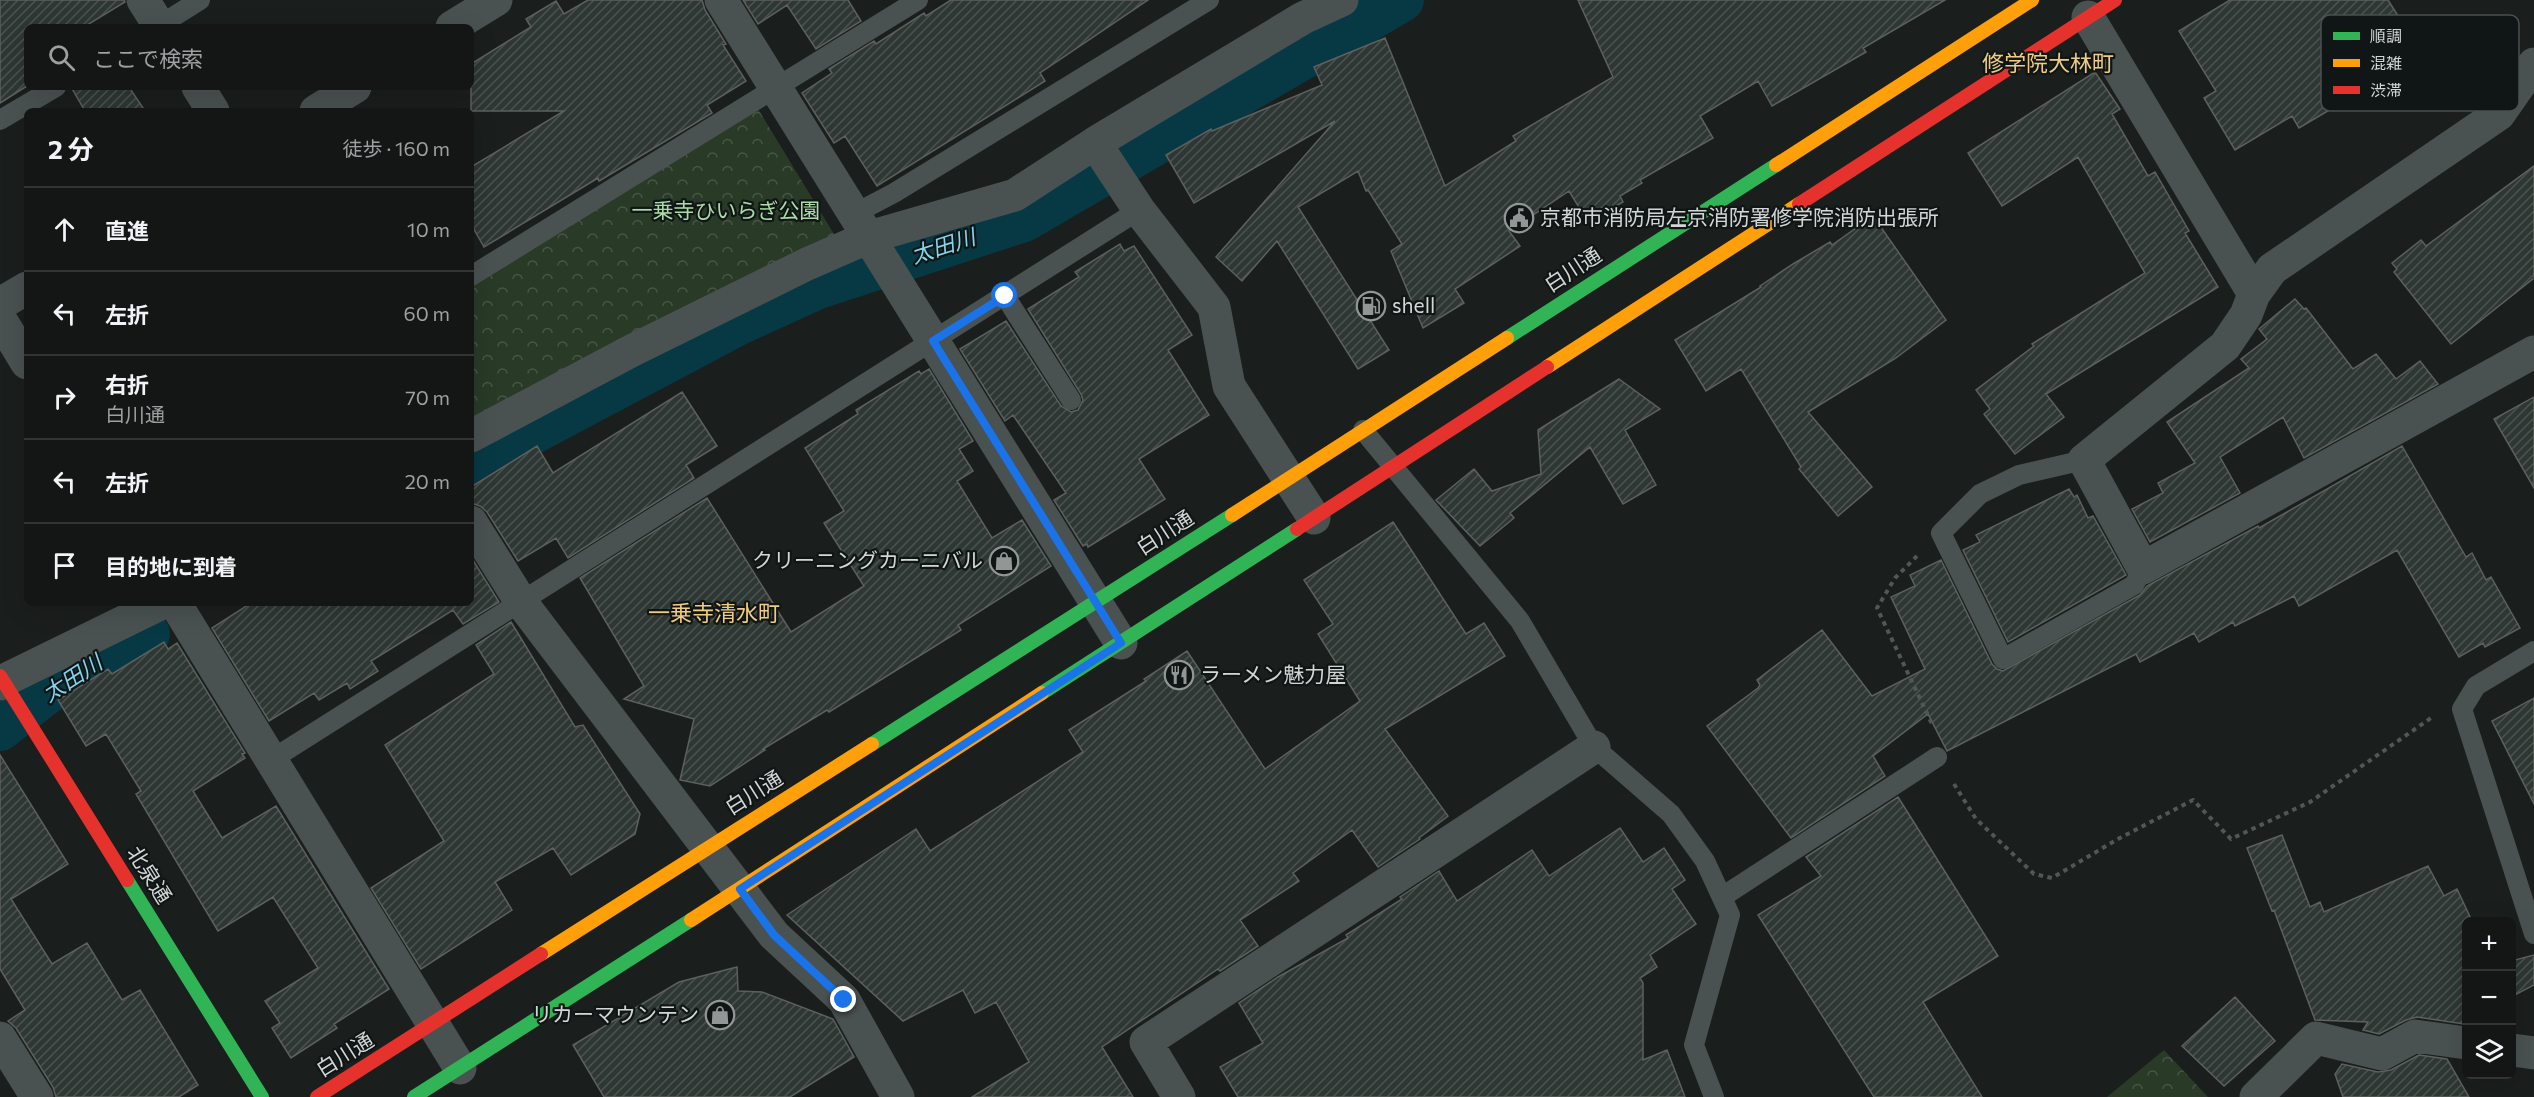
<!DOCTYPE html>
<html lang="ja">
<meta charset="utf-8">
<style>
body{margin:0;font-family:Commissioner,"Noto Sans JP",sans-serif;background:#1d1f1f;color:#f1f3f6}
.controls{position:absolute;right:18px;bottom:18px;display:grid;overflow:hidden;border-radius:9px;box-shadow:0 6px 24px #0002}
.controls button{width:54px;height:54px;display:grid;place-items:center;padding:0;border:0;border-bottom:2px solid #333535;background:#141616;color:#f1f3f6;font:30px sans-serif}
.stop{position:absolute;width:18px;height:18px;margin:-14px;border:4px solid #1a73e8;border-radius:50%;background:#fff}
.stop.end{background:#1a73e8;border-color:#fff;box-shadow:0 2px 6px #0008}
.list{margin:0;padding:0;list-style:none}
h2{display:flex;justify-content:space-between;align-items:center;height:78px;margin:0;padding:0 24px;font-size:26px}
h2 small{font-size:20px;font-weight:400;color:#9d9fa1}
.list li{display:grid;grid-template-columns:39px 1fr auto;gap:18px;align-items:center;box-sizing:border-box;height:84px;padding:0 24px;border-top:2px solid #333535}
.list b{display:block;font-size:22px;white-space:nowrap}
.list p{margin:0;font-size:20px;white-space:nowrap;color:#9d9fa1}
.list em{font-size:20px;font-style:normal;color:#9d9fa1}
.icon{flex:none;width:33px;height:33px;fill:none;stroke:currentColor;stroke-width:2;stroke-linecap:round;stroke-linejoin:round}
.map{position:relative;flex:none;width:2534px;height:1097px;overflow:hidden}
.search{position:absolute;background:#141616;box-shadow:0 6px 24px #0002;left:24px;top:24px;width:450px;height:66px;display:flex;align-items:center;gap:15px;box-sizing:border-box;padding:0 21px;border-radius:9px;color:#9d9fa1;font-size:22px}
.panel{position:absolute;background:#141616;box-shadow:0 6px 24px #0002;left:24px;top:108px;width:450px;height:498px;border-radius:9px}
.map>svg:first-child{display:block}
.park{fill:url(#park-crowns)}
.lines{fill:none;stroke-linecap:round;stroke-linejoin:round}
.canal{stroke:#073945;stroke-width:44}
.building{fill:url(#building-hatch);stroke:#5d605e;stroke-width:1.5}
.path{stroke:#515656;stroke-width:4;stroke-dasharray:4.5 4.5;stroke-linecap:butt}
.lane{stroke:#4a5151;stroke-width:20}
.street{stroke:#4a5151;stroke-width:33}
.fast{stroke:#30b455;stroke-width:14}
.slow{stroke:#ff9f0a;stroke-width:14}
.jam{stroke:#e5322d;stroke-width:14}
.route{stroke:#1a73e8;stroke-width:8}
.labels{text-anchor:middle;stroke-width:4.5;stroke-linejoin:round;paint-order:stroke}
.park-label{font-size:21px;fill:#acdba7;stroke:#101615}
.poi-label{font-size:21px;fill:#d2d6d5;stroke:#101615;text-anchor:start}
.street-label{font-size:21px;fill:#d2d6d5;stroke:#101615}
.neighbourhood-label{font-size:22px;fill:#eecc82;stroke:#101615}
.water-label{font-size:22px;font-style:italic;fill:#82d5ec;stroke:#101615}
.key{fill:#101615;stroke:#4a504f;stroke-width:1.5}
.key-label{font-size:16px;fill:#d2d6d5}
</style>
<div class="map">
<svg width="2534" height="1097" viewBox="0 0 2534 1097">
<defs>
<pattern id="park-crowns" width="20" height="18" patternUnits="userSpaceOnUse" patternTransform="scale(1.5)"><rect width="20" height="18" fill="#293a27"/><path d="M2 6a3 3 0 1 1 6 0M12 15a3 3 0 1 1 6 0" fill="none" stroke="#475645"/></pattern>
<pattern id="building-hatch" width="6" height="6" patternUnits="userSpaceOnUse" patternTransform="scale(1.5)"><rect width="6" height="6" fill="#2e3733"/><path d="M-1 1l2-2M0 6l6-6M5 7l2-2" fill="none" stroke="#4b5350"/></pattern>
</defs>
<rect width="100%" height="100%" fill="#1a1e1d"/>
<path class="park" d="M755 104 837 239 471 422V284Z
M2164 1050 2208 1097H2107Z"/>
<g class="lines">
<path class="canal" d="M471 465 737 324 818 287 1024 220 1402 0
M0 729 73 672 148 634"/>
</g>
<path class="building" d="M0 0H124L125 2 87 25 88 27H27V86L0 103Z
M588 0H702L705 10 726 44 723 45 746 81 707 105 712 113 599 181 598 178 484 247 471 224V167L564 111H471V64L531 27 526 19 556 1 564 14Z
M743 0H848L861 21 816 49 787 5 758 24Z
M951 0H1148L1040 73 1045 81 877 186 845 136 834 143 802 93 832 73 829 69 874 41 876 44 924 13 926 16Z
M1578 0H1945L1863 48 1866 52 1772 106 1758 81 1700 116 1713 138 1640 180 1642 183 1620 196 1623 202 1588 222 1569 191 1509 231 1520 246 1455 289 1464 303 1423 328 1391 251 1402 244 1368 190 1366 191 1358 171 1298 207 1389 350 1358 369 1277 241 1242 281 1216 257 1335 121 1194 203 1166 155 1211 129 1212 131 1322 85 1314 67 1385 38 1445 186 1516 141 1513 136 1613 77Z
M2230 0H2388L2414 41 2395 52 2402 63 2351 94 2353 96 2299 128 2292 116 2235 150 2204 98 2216 91 2179 31Z
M2095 72 2120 109 2112 114 2148 176 2155 172 2189 231 2185 233 2218 287 2046 394 2064 417 2015 454 1984 414 1990 409 1976 390 2034 346 2032 344 2145 273 2078 157 2002 206 1968 153Z
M71 87H129L145 111H85Z
M2534 166V278L2451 344 2394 272 2397 269 2392 263 2421 240 2426 246Z
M1873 216 1946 320 1896 358 1808 412 1872 487 1838 516 1799 469 1801 467 1741 369 1706 391 1675 340 1761 287 1760 286 1793 264 1830 242 1832 245Z
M1120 244 1124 251 1134 246 1192 335 1168 350 1209 415 1139 459 1165 499 1088 547 1087 544 1083 546 1054 500 1066 493 1013 415 1005 421 960 349 1006 321 1061 406 1071 412 1078 410 1083 400 1081 394 1028 309 1079 277 1075 272Z
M2295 299 2304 309 2306 308 2353 369 2376 354 2396 379 2420 361 2438 384 2304 458 2283 417 2220 457 2240 493 2150 542 2132 509 2163 493 2158 483 2195 463 2167 422 2249 368 2241 359 2267 339 2259 329Z
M929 369 973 441 959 449 973 471 957 481 992 538 1022 520 1051 566 958 625 961 630 829 712 827 710 763 749 765 750 710 786 680 780 694 719 624 699 644 686 580 578 707 498 791 632 864 586 824 523 844 511 805 448 858 414 856 410 919 371 921 374Z
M1619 379 1660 409 1625 430 1656 485 1623 504 1590 447 1510 513 1514 518 1480 546 1436 500 1474 469 1492 491 1541 474 1538 430Z
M682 392 717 446 686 465 694 478 568 558 556 538 518 561 487 512 480 506 471 503V487L537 446 553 473Z
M2534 397V488L2494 419Z
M2402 446 2466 557 2472 553 2486 580 2491 577 2520 628 2485 647 2483 643 2459 657 2397 550 2299 606 2294 596 2235 626 2233 622 2199 642 2194 633 2140 662 2136 654 1947 751 1928 714 1873 756 1885 776 1791 838 1707 726 1758 688 1760 685 1757 680 1822 630 1872 696 1925 669 1891 597 1915 586 1910 575 1941 560 1992 664 1997 669 2003 671 2140 595 2147 586 2258 526 2259 528Z
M2069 489 2074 497 2077 495 2088 518 2093 516 2126 575 2008 642 1963 550 1980 542 1976 535Z
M1393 522 1466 634 1484 623 1505 656 1385 729 1448 816 1419 838 1420 839 1378 867 1352 830 1293 873 1299 881 1240 920 1258 946 1220 971 1218 969 1102 1047 1133 1097H972L1029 1062 996 1002 975 1013 963 990 903 1021 787 915 916 829 930 851 1083 752 1069 730 1146 681 1144 679 1187 651 1265 769 1360 701 1318 634 1333 624 1304 580Z
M471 557 499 602 463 624 453 610 371 661 378 671 350 689 347 683 319 700 314 693 269 721 212 628 251 603H471Z
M511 622 575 727 583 725 640 814 635 834 571 875 553 848 495 882 512 910 421 969 371 888 444 841 385 745 494 674 476 645Z
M164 642 168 649 177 643 245 753 242 754 245 758 193 791 222 838 276 806 389 989 334 1024 337 1028 291 1058 272 1028 280 1023 265 1001 318 968 273 897 218 931 136 794 141 791 106 734 86 746 58 700 108 669 112 674Z
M2534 698V804L2492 721Z
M0 755 68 864 11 899 52 964 87 943 122 1000 140 990 198 1085 179 1097H56L53 1087 16 1028 8 1021 25 1010 0 969Z
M1898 797 1998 956 1923 1002 1982 1097H1874L1758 915 1821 876 1806 857Z
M1620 828 1643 862 1664 848 1685 880 1672 889 1696 924 1650 955 1657 967 1640 978 1643 983V1060L1667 1050 1685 1097H1238L1220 1067 1263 1043 1239 1003 1278 977 1348 938 1346 935 1402 899 1400 897 1439 871 1457 901 1532 850 1549 876Z
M2282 835 2310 907 2320 902 2324 912 2428 866 2444 896 2457 889 2472 921H2466V1022L2464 1024 2417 1017 2406 1020 2379 1034 2363 1030 2368 1022 2315 1020 2274 910 2272 911 2247 848Z
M2534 955V985L2511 997V961Z
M737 967 738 991 762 992 833 1019 854 1057 790 1097H604L573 1045 679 982Z
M2235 997 2275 1041 2224 1086 2182 1046Z
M2419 1055 2447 1059 2469 1097H2343L2335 1074 2342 1064 2378 1072 2391 1070Z"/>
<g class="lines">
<path class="path" d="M1917 556 1895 578 1877 608 1933 726
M1954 784 1976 819 2034 874 2052 878 2118 839 2193 800 2231 839 2310 802 2431 718"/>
<path class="lane" d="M157 27 200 0
M0 120 56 87
M854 214 894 193 1209 0
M471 276 918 0
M1005 296 1071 400
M1363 430 1520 621 1594 747 1671 814 1705 861 1730 915 1694 1045 1714 1097
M2084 460 2019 475 1980 494 1941 533 2003 659 2134 585 2143 568
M2534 651 2476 686 2462 709 2534 934
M271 760 1139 210
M1722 897 1937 757"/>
<path class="street" d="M143 0 160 27
M721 0 1121 643
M2088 17 2254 294
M452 27 496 0
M2534 64 2499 114 2272 269 2254 294 2246 315 2225 346 2084 460 2143 568 2534 352
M198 87 213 111
M316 111 355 87
M1095 143 1139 210 1214 307 1229 386 1314 518
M0 304 27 288
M0 319 27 363
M471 436 633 350 807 264 869 237 1015 195 1095 143 1303 18 1342 0
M471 522 521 602 774 935 844 1000 898 1097
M175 603 460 1068
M0 684 3 681 162 603
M0 1038 37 1097
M2512 1050 2534 1053
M1179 1097 1146 1042 1594 747
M2256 1097 2316 1038 2382 1054 2415 1036 2466 1043"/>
<path class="fast" d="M1507 338 1776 165
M1042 693 1297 529
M872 744 1232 515
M127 880 262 1097
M414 1097 691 920"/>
<path class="slow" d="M1776 165 2032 0
M1547 367 1799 204
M1232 515 1507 338
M691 920 1042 693
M541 954 872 744"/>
<path class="jam" d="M1799 204 2115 0
M1297 529 1547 367
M0 676 127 880
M317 1097 541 954"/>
</g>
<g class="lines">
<path class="route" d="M844 1000 774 935 740 889 1121 643 933 341 1005 296"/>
</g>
<defs>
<g id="civic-ring" transform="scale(1.5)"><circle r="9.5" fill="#101615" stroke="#929695" stroke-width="1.5"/><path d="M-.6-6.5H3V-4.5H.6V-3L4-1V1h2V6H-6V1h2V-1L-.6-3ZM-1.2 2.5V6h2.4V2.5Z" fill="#929695"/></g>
<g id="fuel-ring" transform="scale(1.5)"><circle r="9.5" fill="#101615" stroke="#929695" stroke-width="1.5"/><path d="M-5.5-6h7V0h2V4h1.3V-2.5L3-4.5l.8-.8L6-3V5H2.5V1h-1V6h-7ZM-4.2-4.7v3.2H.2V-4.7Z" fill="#929695"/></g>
<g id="shop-ring" transform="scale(1.5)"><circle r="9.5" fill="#101615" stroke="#929695" stroke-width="1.5"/><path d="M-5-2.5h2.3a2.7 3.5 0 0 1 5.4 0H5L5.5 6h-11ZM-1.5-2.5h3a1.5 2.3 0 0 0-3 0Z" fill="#929695"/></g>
<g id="restaurant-ring" transform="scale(1.5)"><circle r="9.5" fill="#101615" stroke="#929695" stroke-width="1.5"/><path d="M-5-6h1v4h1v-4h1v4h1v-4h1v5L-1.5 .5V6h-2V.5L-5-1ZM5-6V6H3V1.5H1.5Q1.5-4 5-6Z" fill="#929695"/></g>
</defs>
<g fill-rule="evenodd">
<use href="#civic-ring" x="1519" y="218"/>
<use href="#fuel-ring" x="1371" y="306"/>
<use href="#shop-ring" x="1004" y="561"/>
<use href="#restaurant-ring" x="1179" y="675"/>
<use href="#shop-ring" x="720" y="1015"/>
</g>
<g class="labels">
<g class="park-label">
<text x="726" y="218">一乗寺ひいらぎ公園</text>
</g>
<g class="poi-label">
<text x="1540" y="225">京都市消防局左京消防署修学院消防出張所</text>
<text x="1392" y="313">shell</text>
<text x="983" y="568" text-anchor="end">クリーニングカーニバル</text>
<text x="1200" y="682">ラーメン魅力屋</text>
<text x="699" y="1022" text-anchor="end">リカーマウンテン</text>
</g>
<g class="street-label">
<text transform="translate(1573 270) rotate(-33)" y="7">白川通</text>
<text transform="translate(1165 533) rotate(-33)" y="7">白川通</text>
<text transform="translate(754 793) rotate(-32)" y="7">白川通</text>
<text transform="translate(149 875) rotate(58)" y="7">北泉通</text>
<text transform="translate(345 1055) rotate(-32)" y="7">白川通</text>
</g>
<g class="neighbourhood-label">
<text x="2048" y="71">修学院大林町</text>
<text x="714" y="621">一乗寺清水町</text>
</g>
<g class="water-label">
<text transform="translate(943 246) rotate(-18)" y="8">太田川</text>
<text transform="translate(72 678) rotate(-33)" y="8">太田川</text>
</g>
</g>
<rect x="2321" y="15" width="198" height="96" rx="9" class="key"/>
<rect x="2333" y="32" width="27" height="8" fill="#30b455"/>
<rect x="2333" y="59" width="27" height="8" fill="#ff9f0a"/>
<rect x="2333" y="86" width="27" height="8" fill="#e5322d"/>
<g class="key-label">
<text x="2370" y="42">順調</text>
<text x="2370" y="69">混雑</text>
<text x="2370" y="96">渋滞</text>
</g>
</svg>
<div class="controls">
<button>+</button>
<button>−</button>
<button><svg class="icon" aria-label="layers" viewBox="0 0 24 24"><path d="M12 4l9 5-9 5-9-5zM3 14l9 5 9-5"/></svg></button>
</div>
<div class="stop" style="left:1005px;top:296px"></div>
<div class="stop end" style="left:844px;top:1000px"></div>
<div class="search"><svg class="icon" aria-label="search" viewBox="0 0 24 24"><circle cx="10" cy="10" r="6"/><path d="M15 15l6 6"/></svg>ここで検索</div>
<section class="panel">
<h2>2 分<small>徒歩 · 160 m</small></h2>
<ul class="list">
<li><svg class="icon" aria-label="ahead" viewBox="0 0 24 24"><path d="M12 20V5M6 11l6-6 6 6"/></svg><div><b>直進</b></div><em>10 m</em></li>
<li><svg class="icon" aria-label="left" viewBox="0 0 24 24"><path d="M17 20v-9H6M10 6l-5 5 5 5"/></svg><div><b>左折</b></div><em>60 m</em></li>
<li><svg class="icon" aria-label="right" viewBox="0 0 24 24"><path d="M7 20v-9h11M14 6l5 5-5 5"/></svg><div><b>右折</b><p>白川通</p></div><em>70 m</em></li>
<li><svg class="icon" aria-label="left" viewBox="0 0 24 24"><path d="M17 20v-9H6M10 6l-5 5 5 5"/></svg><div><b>左折</b></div><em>20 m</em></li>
<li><svg class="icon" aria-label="arrive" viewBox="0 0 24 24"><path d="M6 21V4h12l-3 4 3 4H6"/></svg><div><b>目的地に到着</b></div></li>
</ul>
</section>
</div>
